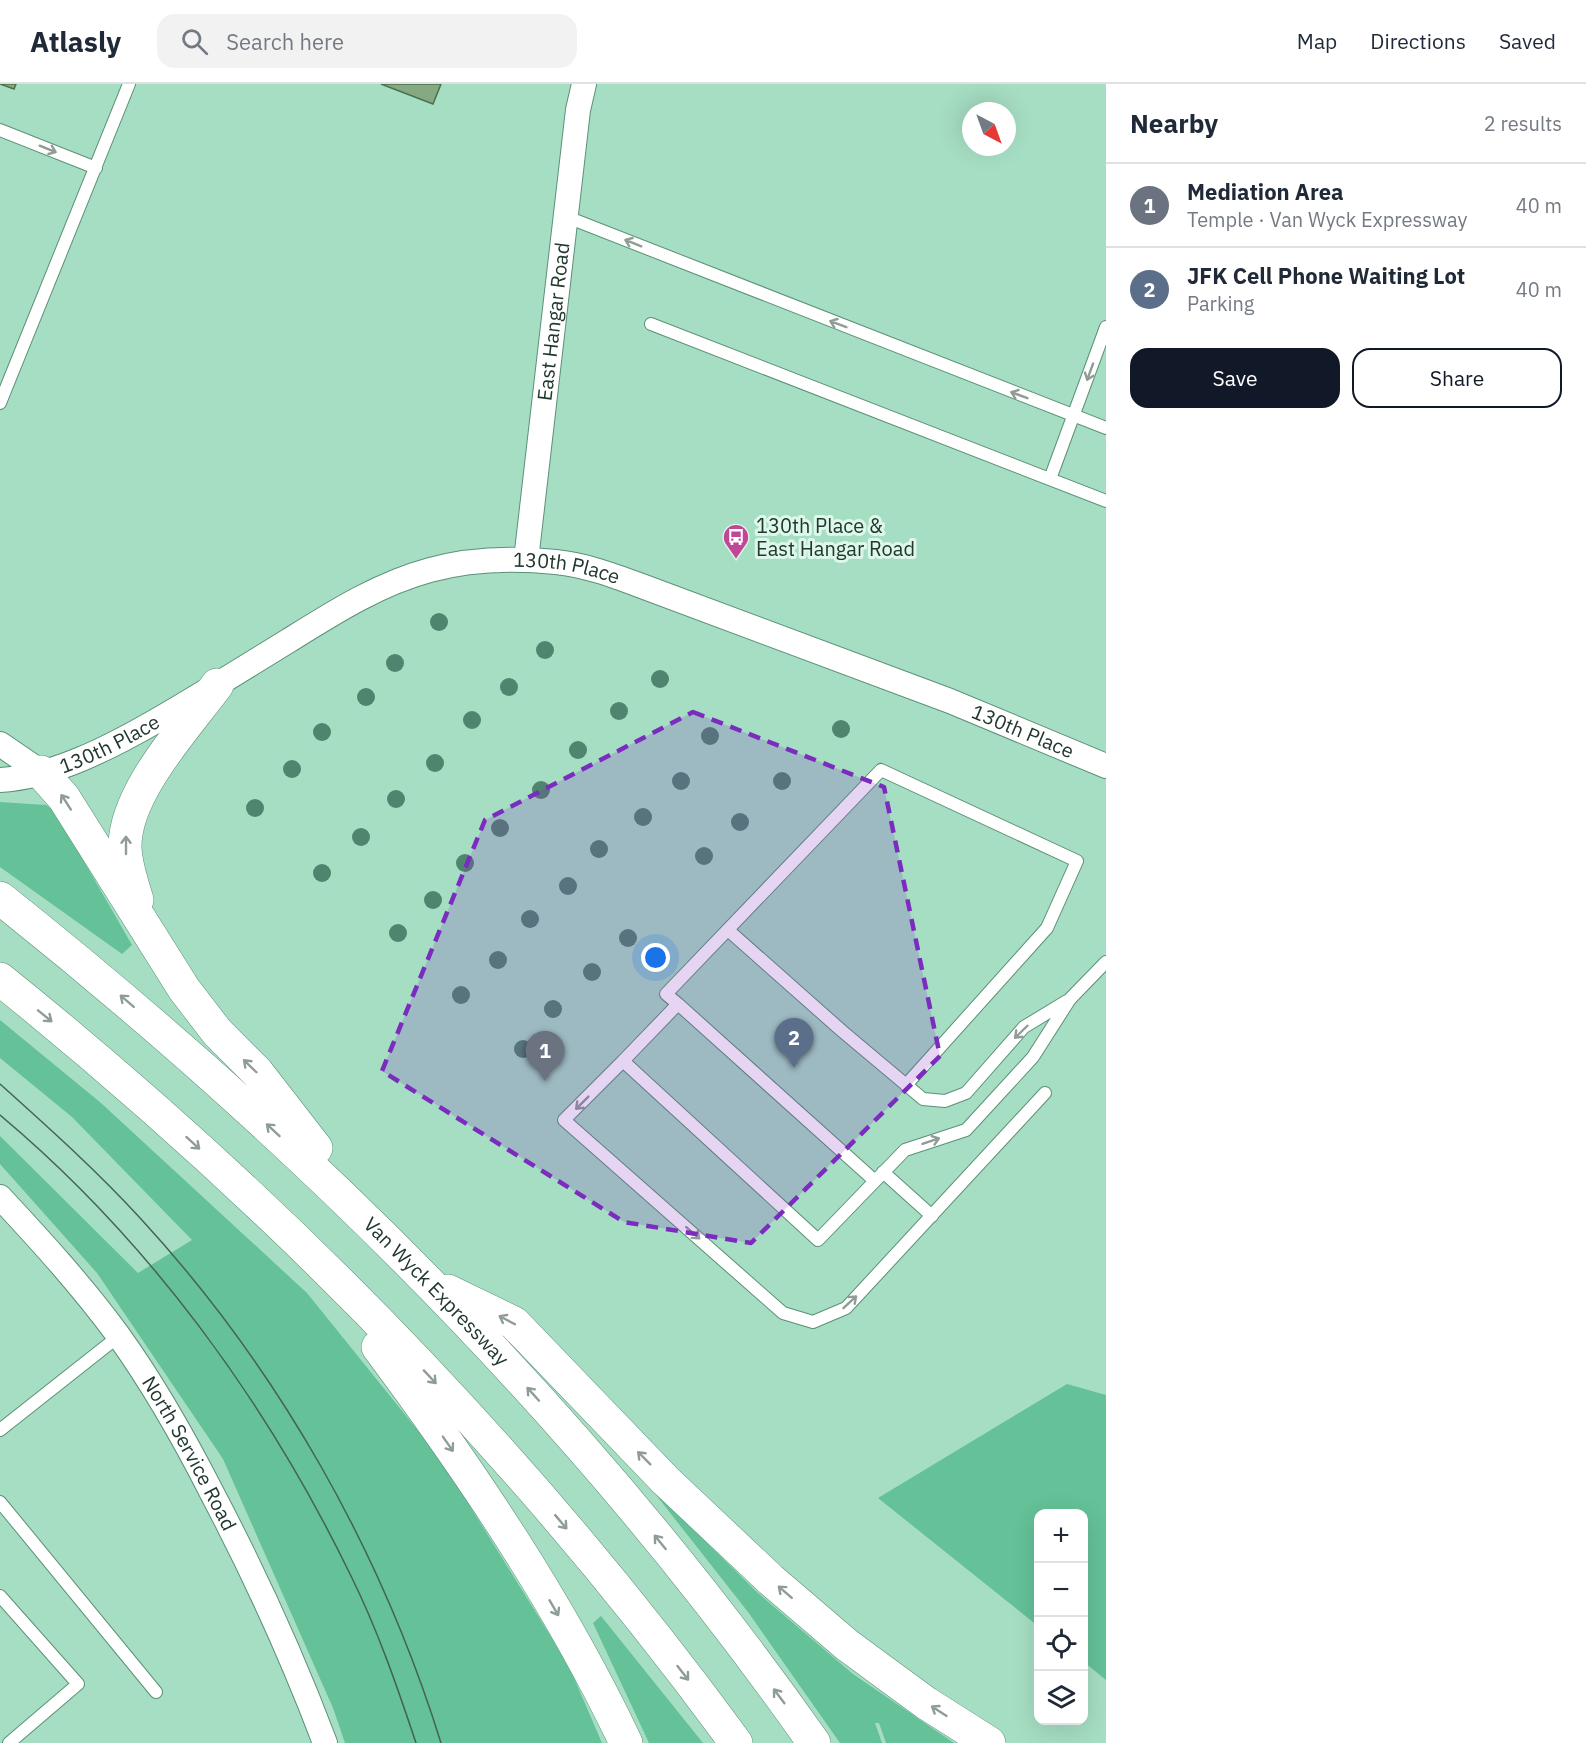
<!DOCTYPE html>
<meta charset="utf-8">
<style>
body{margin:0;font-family:"IBM Plex Sans",sans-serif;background:#f2f2f3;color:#1f2937}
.controls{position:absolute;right:18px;bottom:18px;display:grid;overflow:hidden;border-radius:12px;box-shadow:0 6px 24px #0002}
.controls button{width:54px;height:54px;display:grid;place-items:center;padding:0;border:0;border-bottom:2px solid #e0e1e3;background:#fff;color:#1f2937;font:30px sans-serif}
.compass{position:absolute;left:962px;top:18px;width:54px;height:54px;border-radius:50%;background:#fff;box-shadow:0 6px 24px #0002;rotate:139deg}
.you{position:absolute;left:656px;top:874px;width:21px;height:21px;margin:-15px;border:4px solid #fff;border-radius:50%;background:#1a73e8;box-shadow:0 0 0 9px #1a73e833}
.badge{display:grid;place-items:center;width:39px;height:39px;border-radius:50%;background:#111827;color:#fff;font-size:20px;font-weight:700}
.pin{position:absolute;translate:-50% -50px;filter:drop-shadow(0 2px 3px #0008)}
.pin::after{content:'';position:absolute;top:32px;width:21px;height:18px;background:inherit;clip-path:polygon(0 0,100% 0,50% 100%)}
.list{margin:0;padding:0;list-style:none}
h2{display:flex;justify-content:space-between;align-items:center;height:78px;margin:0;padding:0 24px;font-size:26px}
h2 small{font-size:20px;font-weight:400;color:#747a83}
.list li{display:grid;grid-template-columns:39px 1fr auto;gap:18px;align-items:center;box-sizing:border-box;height:84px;padding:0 24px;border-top:2px solid #e0e1e3}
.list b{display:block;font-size:22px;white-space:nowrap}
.list p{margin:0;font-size:20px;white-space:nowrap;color:#747a83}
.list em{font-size:20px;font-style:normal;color:#747a83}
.actions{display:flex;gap:12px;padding:18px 24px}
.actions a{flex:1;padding:14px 0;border:2px solid #111827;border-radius:18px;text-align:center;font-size:21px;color:#111827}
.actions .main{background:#111827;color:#fff}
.icon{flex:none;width:33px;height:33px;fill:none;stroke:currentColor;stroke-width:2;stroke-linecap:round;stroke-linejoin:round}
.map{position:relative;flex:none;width:1106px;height:1659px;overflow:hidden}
header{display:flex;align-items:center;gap:36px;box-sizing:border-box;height:84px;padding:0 30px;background:#fff;border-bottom:2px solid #e0e1e3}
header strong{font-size:28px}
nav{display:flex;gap:33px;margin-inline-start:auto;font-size:21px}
.search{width:420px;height:54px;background:#f2f2f3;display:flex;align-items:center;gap:15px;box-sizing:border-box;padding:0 21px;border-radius:18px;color:#747a83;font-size:22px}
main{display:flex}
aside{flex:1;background:#fff}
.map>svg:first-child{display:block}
.green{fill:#64c198}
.building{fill:#85aa83;stroke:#4d704b;stroke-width:1.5}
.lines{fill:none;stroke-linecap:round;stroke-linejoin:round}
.lane-casing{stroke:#5b9077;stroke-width:14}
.street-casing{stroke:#5b9077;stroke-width:26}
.highway-casing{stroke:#5b9077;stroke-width:34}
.lane{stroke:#fff;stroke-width:12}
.street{stroke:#fff;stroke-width:24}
.highway{stroke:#fff;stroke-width:33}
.tram{stroke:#446355;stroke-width:1.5}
.tree{fill:#4f846e}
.oneway{stroke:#909c96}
.marked{fill:#7b2cbf;fill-opacity:0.2;stroke:#7b2cbf;stroke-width:4.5;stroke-dasharray:12 8;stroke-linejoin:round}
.labels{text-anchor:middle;stroke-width:6;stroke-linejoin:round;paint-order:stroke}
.street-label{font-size:20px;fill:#22382e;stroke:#ddf8ea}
.poi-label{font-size:20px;fill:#22382e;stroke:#ddf8ea;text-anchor:start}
</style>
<header>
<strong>Atlasly</strong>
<div class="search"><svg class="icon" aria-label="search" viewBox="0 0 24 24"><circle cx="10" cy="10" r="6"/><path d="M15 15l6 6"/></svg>Search here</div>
<nav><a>Map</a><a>Directions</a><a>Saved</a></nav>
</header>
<main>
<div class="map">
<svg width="1106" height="1659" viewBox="0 0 1106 1659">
<rect width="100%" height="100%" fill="#a6dec3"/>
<path class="green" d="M0 718 46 721 55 727 132 861 122 870 0 783Z
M0 936 101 1019 307 1209 440 1374 568 1580 602 1659H345L333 1624 223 1375 97 1189 0 1080V1052L138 1189 192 1156 72 1033 0 974Z
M1067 1300 1106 1311V1596L1084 1578V1430H1038V1542L878 1414Z
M649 1402 758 1509 853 1590 954 1659H886L879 1639H875L882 1659H840L748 1528Z
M601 1532 703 1659H649L593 1539Z"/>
<path class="building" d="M0 0H16L14 5Z
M381 0H441L433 20Z"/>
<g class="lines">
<g class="lane-casing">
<path id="lane" d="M0 46 96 84
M567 133 1106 344
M651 240 1106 417
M0 319 129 0
M1050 395 1106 243
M728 846 842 947 923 1015 945 1017 966 1009 1024 943 1067 917
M678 920 875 1097
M623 977 564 1036 783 1229 813 1238 846 1224 1045 1009
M906 1001 1047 844 1077 777 881 686 666 910 678 920 623 977 818 1156 905 1066 966 1046 1033 973 1070 915 1106 878
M883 1088 932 1132
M0 1346 119 1252
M0 1418 156 1608
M0 1512 78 1600 9 1659"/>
</g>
<g class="street-casing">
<g id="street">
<path id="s1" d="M526 476 578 26 584 0"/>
<path d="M0 660 41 688"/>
<path id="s2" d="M0 696C53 693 111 663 156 637 201 611 244 584 288 557 333 529 378 500 430 486 470 475 515 474 556 478 585 481 612 491 639 501L950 617 1106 682"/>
<path id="s3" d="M0 1113C41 1157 82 1202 118 1251 154 1301 185 1356 213 1411 255 1491 293 1574 325 1659"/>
</g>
</g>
<g class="highway-casing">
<g id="highway">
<path d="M41 688 64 714 184 905 217 948 257 988 316 1064"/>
<path id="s4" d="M0 814C307 1058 588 1337 814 1659"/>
<path d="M137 816C132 799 125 780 125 762 125 708 186 643 217 601"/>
<path d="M0 895C276 1117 527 1373 736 1659"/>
<path d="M448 1207 514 1239 665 1396 771 1496 847 1561 885 1589 926 1619 989 1659"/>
<path d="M378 1263C471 1388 559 1518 626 1659"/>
</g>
</g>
<use href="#lane" class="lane"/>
<use href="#street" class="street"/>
<use href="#highway" class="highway"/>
<path class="tram" d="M0 1000C49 1044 97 1087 141 1135 278 1284 381 1466 441 1659
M0 1031C148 1155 266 1317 350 1490 377 1544 397 1602 416 1659"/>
</g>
<g class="tree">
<circle cx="439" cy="538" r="9"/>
<circle cx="545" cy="566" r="9"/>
<circle cx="395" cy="579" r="9"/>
<circle cx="660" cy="595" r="9"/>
<circle cx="509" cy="603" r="9"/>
<circle cx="366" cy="613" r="9"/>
<circle cx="619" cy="627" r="9"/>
<circle cx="472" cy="636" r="9"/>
<circle cx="841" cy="645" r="9"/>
<circle cx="322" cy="648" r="9"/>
<circle cx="710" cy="652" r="9"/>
<circle cx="578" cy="666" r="9"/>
<circle cx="435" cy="679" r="9"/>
<circle cx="292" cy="685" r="9"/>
<circle cx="681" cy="697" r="9"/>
<circle cx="782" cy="697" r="9"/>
<circle cx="541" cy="706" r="9"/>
<circle cx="396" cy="715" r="9"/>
<circle cx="255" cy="724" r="9"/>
<circle cx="643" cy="733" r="9"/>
<circle cx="740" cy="738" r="9"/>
<circle cx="500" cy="744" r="9"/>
<circle cx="361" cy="753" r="9"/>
<circle cx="599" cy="765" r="9"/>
<circle cx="704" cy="772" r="9"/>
<circle cx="465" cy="779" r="9"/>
<circle cx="322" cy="789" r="9"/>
<circle cx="568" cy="802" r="9"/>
<circle cx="433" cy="816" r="9"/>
<circle cx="530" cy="835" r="9"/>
<circle cx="398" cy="849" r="9"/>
<circle cx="628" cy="854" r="9"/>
<circle cx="498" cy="876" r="9"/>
<circle cx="592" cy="888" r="9"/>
<circle cx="461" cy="911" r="9"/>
<circle cx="553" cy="925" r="9"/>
<circle cx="523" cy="965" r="9"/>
</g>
<defs><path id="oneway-shaft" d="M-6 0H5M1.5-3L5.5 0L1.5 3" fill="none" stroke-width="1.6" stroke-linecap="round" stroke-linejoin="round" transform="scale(1.5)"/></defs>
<g class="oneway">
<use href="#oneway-shaft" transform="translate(48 65) rotate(22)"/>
<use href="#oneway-shaft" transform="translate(633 159) rotate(-158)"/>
<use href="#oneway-shaft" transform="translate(838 240) rotate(-159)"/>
<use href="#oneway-shaft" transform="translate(1090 288) rotate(110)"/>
<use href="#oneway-shaft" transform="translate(1019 311) rotate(-159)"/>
<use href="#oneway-shaft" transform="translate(66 718) rotate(-123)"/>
<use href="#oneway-shaft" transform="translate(126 761) rotate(-90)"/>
<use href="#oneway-shaft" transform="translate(127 917) rotate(-139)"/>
<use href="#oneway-shaft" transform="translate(45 932) rotate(39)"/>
<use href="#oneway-shaft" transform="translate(1021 948) rotate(136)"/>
<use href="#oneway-shaft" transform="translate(250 982) rotate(-136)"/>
<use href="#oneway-shaft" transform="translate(582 1019) rotate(135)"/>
<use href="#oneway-shaft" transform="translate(273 1046) rotate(-137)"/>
<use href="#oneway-shaft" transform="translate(931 1057) rotate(-18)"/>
<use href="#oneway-shaft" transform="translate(193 1059) rotate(42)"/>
<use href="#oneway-shaft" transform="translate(693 1149) rotate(41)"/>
<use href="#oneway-shaft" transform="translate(850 1218) rotate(-43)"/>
<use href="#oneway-shaft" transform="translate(507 1236) rotate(-152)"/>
<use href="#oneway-shaft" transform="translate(430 1293) rotate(47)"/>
<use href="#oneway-shaft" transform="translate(533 1310) rotate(-132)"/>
<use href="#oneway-shaft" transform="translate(448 1360) rotate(55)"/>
<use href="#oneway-shaft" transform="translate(644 1374) rotate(-135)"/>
<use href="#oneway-shaft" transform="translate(561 1438) rotate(50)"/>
<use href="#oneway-shaft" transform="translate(660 1458) rotate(-129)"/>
<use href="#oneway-shaft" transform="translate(785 1508) rotate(-139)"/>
<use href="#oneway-shaft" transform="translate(554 1524) rotate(60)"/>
<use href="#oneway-shaft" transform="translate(683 1589) rotate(52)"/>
<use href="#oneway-shaft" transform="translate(779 1612) rotate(-127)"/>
<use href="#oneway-shaft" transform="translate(939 1627) rotate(-147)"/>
</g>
<path class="marked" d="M693 628 884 703 940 972 751 1159 624 1138 382 987 485 736Z"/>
<defs>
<g id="bus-pin" transform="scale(1.35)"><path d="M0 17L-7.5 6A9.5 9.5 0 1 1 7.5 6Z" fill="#c14698" stroke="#ddf8ea"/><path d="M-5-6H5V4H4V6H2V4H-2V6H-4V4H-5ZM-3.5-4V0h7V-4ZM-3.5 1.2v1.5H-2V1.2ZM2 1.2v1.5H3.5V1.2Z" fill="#fff"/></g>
</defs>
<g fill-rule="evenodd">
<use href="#bus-pin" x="736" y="453"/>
</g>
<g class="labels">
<g class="street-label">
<text dy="7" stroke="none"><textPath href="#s1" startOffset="240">East Hangar Road</textPath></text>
<text dy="7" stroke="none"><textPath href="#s2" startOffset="620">130th Place</textPath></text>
<text dy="7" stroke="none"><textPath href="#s2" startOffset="1106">130th Place</textPath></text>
<text dy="7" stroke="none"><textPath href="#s2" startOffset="116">130th Place</textPath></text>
<text dy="7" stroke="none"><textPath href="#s4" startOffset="588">Van Wyck Expressway</textPath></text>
<text dy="7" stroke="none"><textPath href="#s3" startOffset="320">North Service Road</textPath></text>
</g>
<g class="poi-label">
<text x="756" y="449">130th Place &amp;<tspan x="756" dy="23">East Hangar Road</tspan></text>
</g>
</g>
</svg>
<div class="controls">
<button>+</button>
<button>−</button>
<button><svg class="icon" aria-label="locate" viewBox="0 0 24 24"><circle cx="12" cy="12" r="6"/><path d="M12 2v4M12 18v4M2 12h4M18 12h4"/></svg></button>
<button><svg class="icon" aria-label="layers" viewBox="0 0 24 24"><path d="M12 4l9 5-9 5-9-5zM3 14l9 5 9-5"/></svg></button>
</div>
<svg class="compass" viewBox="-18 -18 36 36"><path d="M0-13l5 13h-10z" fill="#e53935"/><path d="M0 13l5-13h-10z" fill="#747a83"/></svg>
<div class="you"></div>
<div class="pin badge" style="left:545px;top:997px;background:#6b7280">1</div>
<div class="pin badge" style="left:794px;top:984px;background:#5c6f8a">2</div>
</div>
<aside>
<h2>Nearby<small>2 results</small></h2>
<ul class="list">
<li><span class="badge" style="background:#6b7280">1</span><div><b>Mediation Area</b><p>Temple · Van Wyck Expressway</p></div><em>40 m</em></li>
<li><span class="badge" style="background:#5c6f8a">2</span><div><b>JFK Cell Phone Waiting Lot</b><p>Parking</p></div><em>40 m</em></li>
</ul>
<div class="actions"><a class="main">Save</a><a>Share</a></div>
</aside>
</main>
